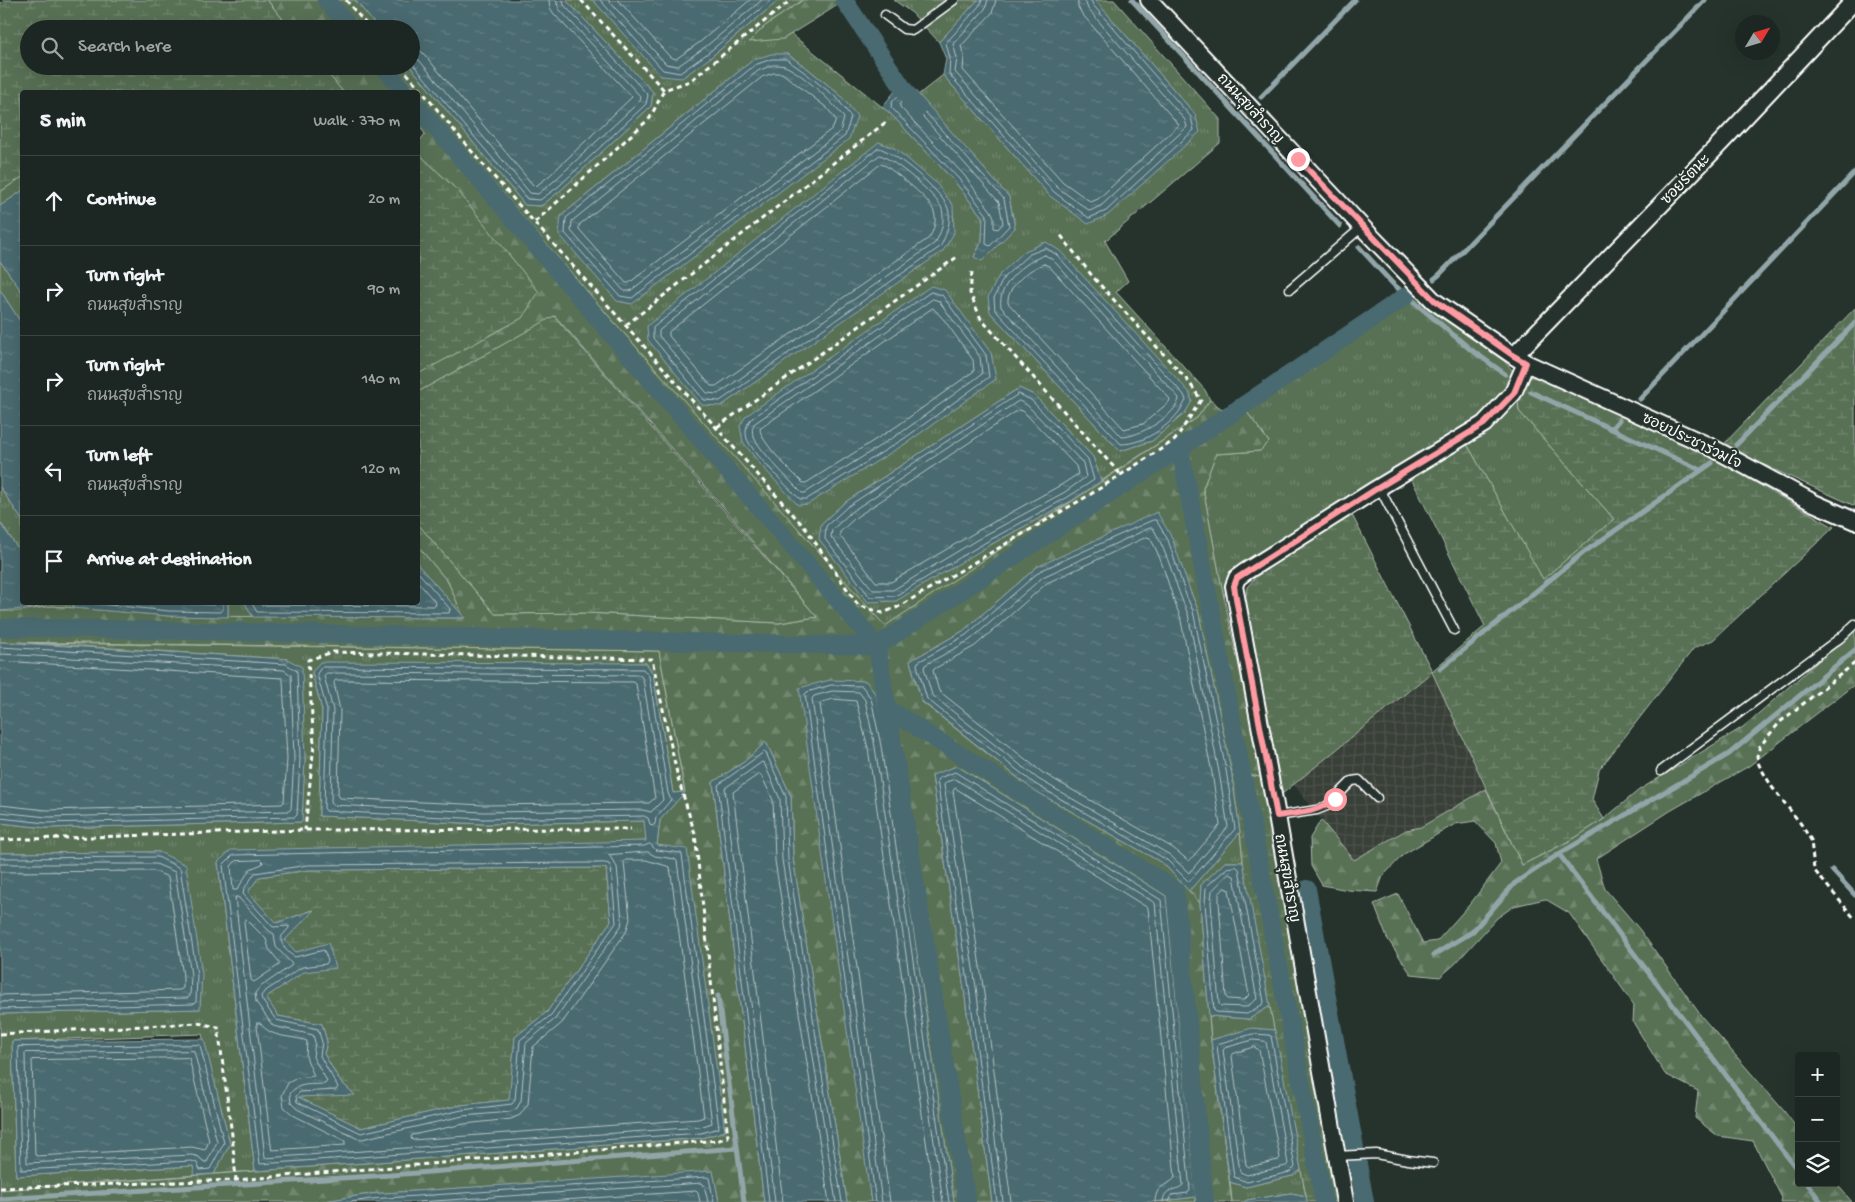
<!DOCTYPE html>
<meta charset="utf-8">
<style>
body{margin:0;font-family:"Gochi Hand","Playpen Sans Thai",sans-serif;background:#29322f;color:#f1f3f6}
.controls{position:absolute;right:15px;bottom:15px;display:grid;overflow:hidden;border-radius:5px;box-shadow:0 5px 20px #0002}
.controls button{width:45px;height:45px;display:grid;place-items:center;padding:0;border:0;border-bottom:1px solid #3a4340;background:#1c2622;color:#f1f3f6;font:25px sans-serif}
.compass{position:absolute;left:1735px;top:15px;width:45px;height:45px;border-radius:50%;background:#1c2622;box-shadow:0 5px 20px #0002;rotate:52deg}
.stop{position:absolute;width:15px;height:15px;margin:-11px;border:4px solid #ff9aa2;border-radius:50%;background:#fff}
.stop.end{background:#ff9aa2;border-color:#fff;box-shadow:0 1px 5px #0008}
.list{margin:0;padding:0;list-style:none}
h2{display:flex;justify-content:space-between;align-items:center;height:65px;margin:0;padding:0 20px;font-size:21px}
h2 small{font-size:16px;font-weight:400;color:#a0a5a5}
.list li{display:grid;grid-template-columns:32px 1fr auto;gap:15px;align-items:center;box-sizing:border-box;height:90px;padding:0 20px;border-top:1px solid #3a4340}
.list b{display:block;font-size:19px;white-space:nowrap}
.list p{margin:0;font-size:16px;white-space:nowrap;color:#a0a5a5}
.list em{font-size:16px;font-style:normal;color:#a0a5a5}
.icon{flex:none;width:28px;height:28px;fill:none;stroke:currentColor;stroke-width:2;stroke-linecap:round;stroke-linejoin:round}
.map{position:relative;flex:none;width:1855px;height:1202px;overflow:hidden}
.search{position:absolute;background:#1c2622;box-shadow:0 5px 20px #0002;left:20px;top:20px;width:400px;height:55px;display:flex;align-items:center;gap:12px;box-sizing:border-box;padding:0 18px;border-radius:28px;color:#a0a5a5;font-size:19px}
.panel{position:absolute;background:#1c2622;box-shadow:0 5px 20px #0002;left:20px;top:90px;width:400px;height:515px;border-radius:5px}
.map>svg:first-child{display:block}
.industrial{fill:url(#industrial-grid)}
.grass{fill:url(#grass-tufts);stroke:#acb8aa;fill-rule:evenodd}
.forest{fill:url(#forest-firs);stroke:#acb8aa}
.wetland{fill:url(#wetland-marsh);stroke:#acb8aa}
.water{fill:url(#water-ripples);stroke:#92a6a9;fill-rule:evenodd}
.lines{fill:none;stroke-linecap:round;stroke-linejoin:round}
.shore{stroke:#b6c3c6;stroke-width:1}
.stream{stroke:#92a6a9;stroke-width:5}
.canal{stroke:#496a70;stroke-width:18}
.service-casing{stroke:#fff;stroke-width:11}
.minor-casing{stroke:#fff;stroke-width:20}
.path{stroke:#fff;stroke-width:3;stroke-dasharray:5 4;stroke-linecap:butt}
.service{stroke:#26332d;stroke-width:8}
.minor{stroke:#26332d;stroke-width:16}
.route{stroke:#ff9aa2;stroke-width:6}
.labels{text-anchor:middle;stroke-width:4.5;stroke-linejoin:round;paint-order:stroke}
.street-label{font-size:15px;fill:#fff;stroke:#26332d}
</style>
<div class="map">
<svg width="1855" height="1202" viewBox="0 0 1855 1202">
<defs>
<pattern id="industrial-grid" width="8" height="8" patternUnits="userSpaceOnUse" patternTransform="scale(1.25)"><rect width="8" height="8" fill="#393f38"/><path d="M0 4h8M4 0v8" fill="none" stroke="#4d524c"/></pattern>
<pattern id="grass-tufts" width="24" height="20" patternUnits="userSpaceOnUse" patternTransform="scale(1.25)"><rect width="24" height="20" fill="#587155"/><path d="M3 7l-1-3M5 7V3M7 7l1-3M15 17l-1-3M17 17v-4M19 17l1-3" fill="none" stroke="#71866e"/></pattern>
<pattern id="forest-firs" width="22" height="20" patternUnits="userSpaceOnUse" patternTransform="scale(1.25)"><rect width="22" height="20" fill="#587155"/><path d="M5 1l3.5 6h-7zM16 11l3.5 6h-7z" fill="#71866e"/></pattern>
<pattern id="wetland-marsh" width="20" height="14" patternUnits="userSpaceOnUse" patternTransform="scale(1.25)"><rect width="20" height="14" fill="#587155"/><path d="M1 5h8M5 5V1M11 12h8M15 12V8" fill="none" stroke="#71866e"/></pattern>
<pattern id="water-ripples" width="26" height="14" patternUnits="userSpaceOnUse" patternTransform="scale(1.25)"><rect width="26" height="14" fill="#496a70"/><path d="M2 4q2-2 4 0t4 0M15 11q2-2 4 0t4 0" fill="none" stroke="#648085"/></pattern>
</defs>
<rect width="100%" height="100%" fill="#26332d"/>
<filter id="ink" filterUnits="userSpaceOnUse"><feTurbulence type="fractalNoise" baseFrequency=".02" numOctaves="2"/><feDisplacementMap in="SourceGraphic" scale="10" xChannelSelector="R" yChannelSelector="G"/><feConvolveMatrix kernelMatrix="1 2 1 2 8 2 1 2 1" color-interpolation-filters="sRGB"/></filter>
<g filter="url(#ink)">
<path class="industrial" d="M1432 672 1486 789 1421 827 1406 830 1354 861 1294 785Z"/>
<path class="grass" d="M336 0H355L379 29H361Z
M566 0H593L661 75 711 57 779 0H803L765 26 783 39 791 34 891 114 955 182 983 218 982 241 974 257 1015 228 1009 197 918 95 943 75 1050 196 1195 114 1095 0H1114L1220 119V143L1105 241 1128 281 1116 292 1205 390 1210 400 1197 418 1101 481 1093 457 1034 395 1019 388 844 503 821 524 990 545 1071 501 885 627 598 304 418 95V92L393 66H410L525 205 541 206 561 190 651 106 653 92ZM787 54 807 68 840 95 561 216 753 60ZM896 149 746 388 721 406ZM990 312 1185 413 1152 441 1120 451Z
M894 0H978L939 42 912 13Z
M22 177V191L0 206V192Z
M0 261 22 292V324L0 290Z
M1410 288 1463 332 1504 361 1514 372 1507 391 1478 420 1254 556 1230 575 1224 599 1203 488 1216 454 1260 451 1269 442 1238 400Z
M1518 400 1519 411 1614 519 1543 580 1467 444 1502 418Z
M0 487 22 520V554L0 522Z
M418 546 448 582 465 618 418 565Z
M37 603H74L73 608 52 606 35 608Z
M228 603H245L253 617H228Z
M29 643 659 651 685 792 673 793 653 674 646 663 312 672 322 710 319 816 483 824 645 821 646 841 218 863 255 1171 214 1174 230 1144 202 1034 12 1041 16 1176 193 1166 195 1175 0 1190V1014L200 1009 159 852 0 853V823L46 828 301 822 305 760 287 659Z
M1240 832 1243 862H1225L1201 885 1200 903 1189 891Z
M1270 1006 1275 1030 1252 1029 1211 1040 1209 1016 1249 1019Z
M1301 1170 1306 1196 1291 1193 1247 1200 1244 1202H1232L1230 1182 1246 1187 1292 1176Z
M1196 1197V1202H1154Z"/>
<path class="forest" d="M267 0H336L361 29H291Z
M803 0H846L783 39 749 42 765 26Z
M322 66H393L416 92H343Z
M418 95 598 304 885 626 1197 418 1210 400 1222 409 1238 400 1269 442 1260 451 1216 454 1203 488 1221 583 1263 778 1231 770 1198 610 1191 593 1037 567 963 631 910 661 922 702 1032 789 1164 864 1200 903 1211 1041 1232 1202H1196L1166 896 957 766 932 776 964 989 992 1202H954L886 745 876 695 865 681 866 1159 871 1202H847L793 858 791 796 766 742 744 762 713 782 764 1202H719L713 1172 370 1194 318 1202H0V1190L702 1138 725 1131 657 845 660 820 685 792 659 651 0 642V611H20L52 606 169 616 464 618 448 582 418 546V524L495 614 588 613 779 623 817 617 730 515 555 316 418 392V373L458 191 418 153V143L425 134 418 124Z
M1855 629V684L1749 766 1670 811 1596 859 1605 889 1640 930 1702 1017 1784 1111 1799 1131V1183H1836L1852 1202H1781L1782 1198 1753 1141 1718 1136 1695 1118 1698 1091 1665 1074 1633 1022 1634 1005 1569 913 1545 899 1514 906 1497 918 1455 964 1440 977 1411 974 1387 938 1374 904 1398 894 1423 943 1437 941 1471 903 1501 863 1496 843 1475 821 1455 824 1404 854 1383 876 1377 892 1348 890 1322 885 1311 866 1310 838 1321 820 1354 860 1406 830 1421 827 1486 789 1522 865 1573 839 1604 819 1639 790 1743 727Z"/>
<path class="wetland" d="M4 0H267L291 29H29V66H322L343 92H22V177L0 192V4Z
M418 153 458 191 539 292 522 318 418 374Z
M1855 308V506L1722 446Z
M554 316 817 617 779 623 588 613 495 614 418 524V392Z
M1530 377H1540L1565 387 1707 455 1834 527 1713 640 1694 648 1599 770 1592 800 1604 819 1573 839 1522 865 1432 672 1282 794 1245 602 1247 587 1259 573 1352 515 1432 671 1485 626 1410 476 1467 444 1543 579 1614 519 1519 411 1518 400Z
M1231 770 1263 778 1336 1202H1307L1244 870 1240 832Z
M606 868 611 921 547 1012 515 1037 510 1100 461 1105 361 1128 297 1097 354 1094 340 1081 324 1054 327 1042 322 1024 278 1016 265 997 304 972 295 952 285 940 313 910 276 923 248 892 259 877 308 870Z"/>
<path class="water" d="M355 0H566L653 92 651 106 561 190 541 206 525 205 410 66 411 29H379Z
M593 0H779L711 57 682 78 661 76Z
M978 0H1095L1195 114 1200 132 1108 215 1088 224 1050 196 943 75 946 59 939 42Z
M771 54H787L807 68 840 95 857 116 849 139 632 304 617 301 559 234 561 216 753 60Z
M912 87 1009 197 1015 228 982 261 974 257 982 241 983 218 955 182 891 114 882 107 896 90Z
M879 142 896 149 936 183 953 205 954 233 943 251 721 406 702 405 648 340 647 326Z
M22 191V292L0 261V206Z
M1046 242 1060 251 1189 392 1192 401 1185 413 1152 441 1120 451 990 312 988 297 1000 274 1025 251Z
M931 286 945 290 991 353 996 379 908 442 808 504 798 505 760 464 743 442 740 426 746 416Z
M0 290 22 324V520L0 487Z
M1019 388 1034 395 1093 457 1101 481 1071 501 990 545 896 601 868 602 819 539 821 524 844 503Z
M1157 512 1172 538 1191 593 1198 610 1231 770 1240 832 1189 891 1164 864 1032 789 922 701 910 661 963 631 1037 567Z
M0 523 22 554V602L37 603 35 608 0 611Z
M418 565 465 618 253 617 245 603 418 602Z
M74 602 228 603V617L169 616 73 608Z
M0 642 287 659 302 667 305 760 302 822 46 828 0 823Z
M320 662 646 663 653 674 673 793 685 792 660 820 657 845 687 849 725 1131 702 1138 255 1171 218 862 231 850 646 841 644 821 484 824 319 816 322 710 312 672ZM606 868 611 921 547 1012 515 1037 509 1100 461 1105 361 1128 298 1097 355 1095 340 1081 324 1054 327 1042 322 1024 278 1016 266 997 304 972 336 968 328 943 296 952 285 940 314 910 276 923 248 892 259 877 308 870Z
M830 680 866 681 876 695 886 745 954 1202H871L799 688Z
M766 742 791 796 793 858 847 1202H764L713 782 744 762Z
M957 766 1166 896 1196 1197 1154 1202H992L964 989 932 775Z
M159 852 186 865 202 975 200 1009 0 1014V853Z
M1225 862H1243L1270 1006 1249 1019 1209 1016 1200 903 1201 885Z
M1252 1028 1275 1030 1301 1170 1292 1176 1246 1187 1230 1182 1211 1040Z
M204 1039 230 1144 214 1174 195 1175 193 1166 16 1176 12 1041Z
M713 1171 719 1202H318L370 1194Z
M1291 1193 1306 1196 1307 1202H1244L1247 1200Z"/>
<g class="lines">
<path class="shore" d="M600 0 663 70 680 73 708 53 771 0
M608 0 666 64 678 66 704 48 762 0
M618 0 670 57 676 59 700 42 750 0
M982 0 980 5 946 43 950 58 949 74 1054 192 1089 218 1106 211 1194 130 1191 117 1093 5 1091 0
M988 0 985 9 953 44 957 58 955 72 1058 188 1090 211 1102 205 1187 127 1185 120 1088 9 1085 0
M996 0 992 13 961 46 964 57 963 70 1063 182 1091 202 1098 199 1179 125 1082 14 1078 7V0
M411 48 418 49 424 54 533 185 536 186 549 176 632 97 554 14 550 8 549 0
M411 55 419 60 530 193 538 194 553 182 640 101 641 97 559 9 556 0
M772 59H786L804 72 837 98 851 117 845 136 632 298 620 296 565 233 566 218 755 65Z
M411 62 527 199 540 200 558 187 646 104 648 95 564 5 563 0
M773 65C777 65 781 65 785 66 803 74 833 102 844 118L840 132 630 291H624L571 231 572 221 758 71Z
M774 73H782L827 108 836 120 833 128 629 283H626L579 229V225L762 77Z
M908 93 1004 199 1009 226 990 246 986 244 987 215 959 179 891 107C892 98 900 94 908 93Z
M903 100H908L999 202 1003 223 998 229 994 228V217L991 211 964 175 900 107V104Z
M879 148C895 152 941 191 947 206 953 220 946 236 940 247L720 401 704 400 653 338V328Z
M880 155C893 159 938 196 942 209 945 222 941 233 935 243L718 394 707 393 659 336V331Z
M881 164 886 166C898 175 930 198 934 212 937 221 934 230 929 238L716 386H711L669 336V332Z
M1046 248 1057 255 1184 395 1186 400C1176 423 1145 444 1121 444L995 310 994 298 1004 277 1028 255Z
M1045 255 1053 260 1179 398C1178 415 1138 437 1122 437L1001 307C997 284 1026 261 1045 255Z
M1044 264 1049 266 1170 399 1169 402 1143 424 1124 429 1008 303C1006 287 1030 268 1044 264Z
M931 292 942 295 986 355 989 377 905 438 807 499H800C788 488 752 452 747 439 745 431 746 426 750 420Z
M933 299 939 301 980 357 982 374 902 432 805 493H802C791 482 757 448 753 435 752 431 752 428 754 424Z
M933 308 945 321 973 360 974 371 897 426 806 483H803C793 473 760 442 760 429Z
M1019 394 1031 400 1088 459 1094 480 1068 497 988 541 895 596 870 597 825 539 826 526 847 507Z
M1019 401 1027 405 1083 463 1086 477 1065 492 985 535 893 590H873L831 537 832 530 851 512Z
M1019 410 1023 411 1076 466 1078 474 1061 485 981 529 891 582H876L840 536V532L855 518Z
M1153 520H1156L1168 540 1186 595 1193 611 1226 770 1235 829 1189 882 1167 860 1035 784 927 699 917 665 918 662 966 635 1040 571Z
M1150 528H1153C1169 555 1175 586 1188 614L1219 772 1228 827 1189 873 1170 855 1038 779 932 695 924 668 925 665 970 640 1043 577Z
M1147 537 1150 538C1164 561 1169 591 1180 616L1212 773 1220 825 1189 861 1173 848 1043 773 939 691 933 671 934 669 975 646 1047 583Z
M79 602 169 611 220 612 223 610V602
M144 602 214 605 217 602
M251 602 257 612 449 613 450 609 418 572
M258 602 261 605 435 606 436 603 418 582
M0 647 286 664 297 671 300 759 297 815 295 817 46 823 0 818
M0 654 284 670 291 675 294 759 291 809 289 811 47 817 0 812
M0 661 282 678 283 680 287 759 284 802 282 804 47 810 0 805
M322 667 643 669 649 676 668 793 671 800 656 817 655 824 652 826 650 824 648 818 644 816 483 819 326 811 324 808 327 710 317 674Z
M327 673 640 675 643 679 663 800 651 812 643 810 484 812 332 805 331 802 333 710 324 676Z
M336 680 634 682 636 684 655 798 649 803 484 805 340 798 338 795 340 710 334 683Z
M650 844 656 850 681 853 682 855 719 1128 701 1133 260 1164 223 865 233 855 644 846Z
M648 852 655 856 675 859 677 861 712 1123 700 1127 265 1158 235 897H238L268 930 274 934 276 947 292 964 291 966 260 987 255 993 256 1002 273 1026 313 1035 315 1042 313 1057 327 1081 325 1084C313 1085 297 1082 290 1094L291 1103 297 1109 356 1138 362 1139 463 1116 510 1112 517 1108 521 1101 526 1043 555 1019 621 926 622 920 617 867 609 855Z
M0 858 158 857 180 868 197 975 196 1002 193 1004 0 1009
M261 860 263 862 262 864 250 869 237 890H233L231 866 236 861Z
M626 860H646L670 867 704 1117 698 1119 412 1140 411 1137 412 1135 464 1124 511 1119 520 1115 528 1104 533 1047 562 1023 626 932 630 919 624 863Z
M605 863 609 864 611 868 616 923 551 1015 520 1040 515 1100 512 1104 462 1110 361 1133 297 1102 296 1096 300 1092 336 1090 338 1087 320 1056 322 1042 318 1029 276 1020 262 1000 261 996 264 992 302 967 326 964 328 961 324 950 295 957C289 954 280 945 281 937L289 928V926L273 927 243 894 244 889 255 873 308 865Z
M0 864H156L175 872 191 975 190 996 188 998 0 1002
M1237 867 1239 869 1264 1002 1263 1004 1247 1014 1216 1012 1214 1010 1205 903 1206 887 1227 868Z
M0 872 154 871 168 877 183 976V988L180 990 0 995
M1229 874 1234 876 1257 999 1246 1007 1221 1006 1219 1004 1211 903 1212 891Z
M1225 888 1229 890 1249 995 1244 1000 1228 999 1226 997 1219 902V894Z
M246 919 266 939 269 949 280 963 279 965 254 982 251 980 244 922Z
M257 1023H260C272 1039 290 1035 307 1041L306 1057 314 1076 297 1078 288 1083 282 1095 284 1107 293 1115 345 1141V1145L272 1150Z
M1253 1034 1269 1035 1271 1036 1295 1167 1290 1172 1247 1182 1234 1177 1217 1046 1218 1044Z
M1253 1040 1264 1041 1266 1042 1288 1164 1286 1166 1247 1175 1240 1172 1223 1050 1225 1048Z
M200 1045 224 1143 210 1169 200 1170 197 1163 192 1161 21 1170 18 1047Z
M1254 1047 1259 1050 1280 1158 1278 1160 1249 1167 1246 1165 1232 1056 1233 1054Z
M194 1051 217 1142 207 1162H204L199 1157 192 1155 27 1163 25 1053Z
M189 1058 209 1141 205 1150 192 1147 37 1156 35 1155 32 1060Z
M351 1202 371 1199 707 1177 709 1178 714 1202
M419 1202 702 1183 704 1185 708 1202
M533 1202 696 1191 698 1193 700 1202
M769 1202 718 785 764 752 766 753 786 797 788 859 842 1202
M775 1202 725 788 762 762 764 763 780 799 782 860 836 1202
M783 1202 733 792 759 774 761 775 773 800 775 861 829 1202
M876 1202 805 694 807 692 831 685 862 686 871 698 881 746 949 1202
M882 1202 812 699 814 696 832 691 859 692 865 700 875 747 943 1202
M890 1202 820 704 822 702 833 699 856 701 868 748 935 1202
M997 1202 969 988 937 780 939 778 955 772 1161 900 1190 1190 1188 1193 1172 1195 1169 1202
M1003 1202 976 987 944 785 946 782 955 779 1155 903 1183 1185C1175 1192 1164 1187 1163 1202
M1011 1202 983 986 953 791 955 788 1148 908 1175 1178C1166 1187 1156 1184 1155 1202"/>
<path class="stream" d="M1132 0 1340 226
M1261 97 1355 0
M1359 247 1393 284 1470 349 1505 374
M1434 279 1439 275 1705 0
M1531 392 1701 470
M1640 399 1855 172
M1611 429 1619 420
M1736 445 1855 323
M1440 669 1583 553 1712 463
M1559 854 1729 754 1855 650
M1832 870 1855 895
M1434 955 1472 932 1515 883 1559 854 1799 1172
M718 996 744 1202
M1807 1183 1821 1202
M0 1199 391 1175 737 1148"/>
<path class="canal" d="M326 0 351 29
M844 0 917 109
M383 66 405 92
M418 107 877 646 967 1202
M1180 448 1324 1202
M0 628H57L877 646 1180 448 1406 296
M888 709 1175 890 1205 1202
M1307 889 1365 1202"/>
<g class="service-casing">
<path id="service" d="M885 15 904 29 913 30 954 0
M1290 289 1362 227
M1379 487 1454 630
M1661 771 1840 638 1855 624
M1277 816 1317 810 1327 806 1352 781 1359 780 1377 798
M1336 1156 1376 1154 1408 1160 1433 1163"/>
</g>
<g class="minor-casing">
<path id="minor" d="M1149 0 1362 227 1434 301 1514 356 1526 363 1513 393 1484 424 1373 491 1245 572 1237 578 1234 586 1277 816 1345 1202
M1514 356 1711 153 1855 0
M1526 363 1709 446 1814 503 1855 521"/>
</g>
<path class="path" d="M346 0 370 29
M581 0 664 90 690 81 791 0
M401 66 479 160 806 529 858 605 883 613 898 607 1091 494 1175 440 1201 400 1189 382 1093 277 1059 233
M535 222 650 118 664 90
M972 272 970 293 981 319 1121 475
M626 325 886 122
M717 427 957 257
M1855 663 1780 722 1760 746 1757 756 1759 765 1772 787 1801 824 1811 840 1814 870 1855 919
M0 840 305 830 631 829
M0 1034 198 1023 218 1027 232 1135 236 1180
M0 1188 236 1180 719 1140 728 1137 695 834 678 778 652 659 333 652 308 660 314 744 305 830"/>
<use href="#service" class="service"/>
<use href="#minor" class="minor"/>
</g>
</g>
<g class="lines" filter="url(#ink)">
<path class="route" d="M1298 159 1434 300 1514 356 1526 363 1514 393 1484 424 1373 491 1237 578 1234 586 1237 604 1277 816C1298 813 1319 812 1335 799"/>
</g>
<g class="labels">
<g class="street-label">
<text transform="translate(1251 108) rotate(47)" y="5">ถนนสุขสำราญ</text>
<text transform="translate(1685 179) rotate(-46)" y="5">ซอยรัตนะ</text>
<text transform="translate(1692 440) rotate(26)" y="5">ซอยประชาร่วมใจ</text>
<text transform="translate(1288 878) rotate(80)" y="5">ถนนสุขสำราญ</text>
</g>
</g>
</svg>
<div class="controls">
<button>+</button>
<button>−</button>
<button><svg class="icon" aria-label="layers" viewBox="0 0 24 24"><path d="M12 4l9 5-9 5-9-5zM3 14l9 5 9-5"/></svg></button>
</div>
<svg class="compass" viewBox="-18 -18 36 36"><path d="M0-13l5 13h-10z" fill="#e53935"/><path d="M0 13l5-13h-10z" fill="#a0a5a5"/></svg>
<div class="stop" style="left:1335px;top:799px"></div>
<div class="stop end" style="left:1298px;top:159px"></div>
<div class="search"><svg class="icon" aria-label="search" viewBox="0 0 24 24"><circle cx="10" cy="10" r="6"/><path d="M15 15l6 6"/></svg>Search here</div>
<section class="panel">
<h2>5 min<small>Walk · 370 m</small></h2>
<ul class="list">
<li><svg class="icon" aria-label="ahead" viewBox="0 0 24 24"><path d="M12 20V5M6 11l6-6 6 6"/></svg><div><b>Continue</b></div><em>20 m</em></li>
<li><svg class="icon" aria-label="right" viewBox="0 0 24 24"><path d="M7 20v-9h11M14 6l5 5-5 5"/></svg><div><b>Turn right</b><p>ถนนสุขสำราญ</p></div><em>90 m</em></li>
<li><svg class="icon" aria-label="right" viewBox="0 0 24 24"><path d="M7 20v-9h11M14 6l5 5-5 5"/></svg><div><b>Turn right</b><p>ถนนสุขสำราญ</p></div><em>140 m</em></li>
<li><svg class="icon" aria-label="left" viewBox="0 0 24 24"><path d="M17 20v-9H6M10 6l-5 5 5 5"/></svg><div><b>Turn left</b><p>ถนนสุขสำราญ</p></div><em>120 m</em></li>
<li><svg class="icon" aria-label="arrive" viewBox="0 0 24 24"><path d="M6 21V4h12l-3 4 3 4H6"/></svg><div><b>Arrive at destination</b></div></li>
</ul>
</section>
</div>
